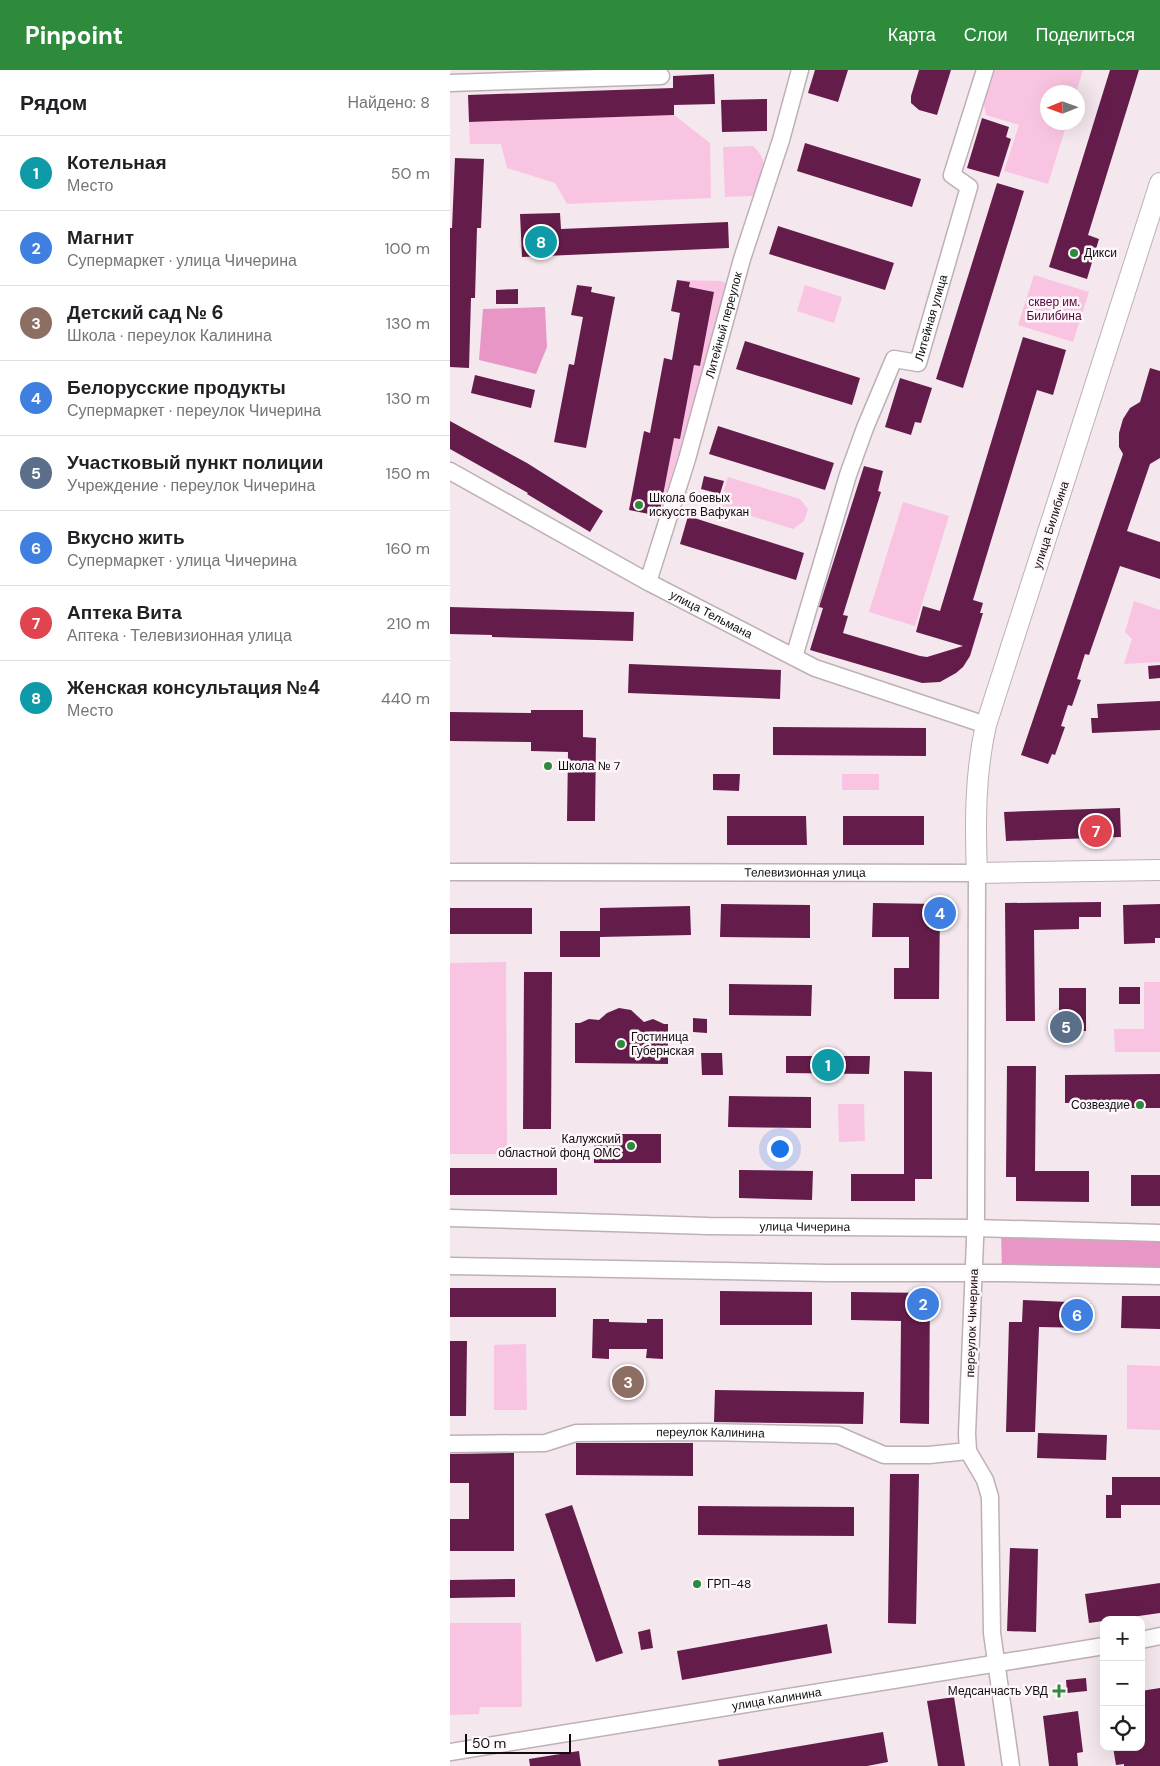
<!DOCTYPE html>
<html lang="ru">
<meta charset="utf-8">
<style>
body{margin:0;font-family:"DM Sans",sans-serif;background:#f6f6f6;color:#202124}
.controls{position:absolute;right:15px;bottom:15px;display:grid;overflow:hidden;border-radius:10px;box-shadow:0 5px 20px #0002}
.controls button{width:45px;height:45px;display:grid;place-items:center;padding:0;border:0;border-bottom:1px solid #e0e0e0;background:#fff;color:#202124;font:25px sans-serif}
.compass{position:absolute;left:590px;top:15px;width:45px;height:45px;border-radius:50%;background:#fff;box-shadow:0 5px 20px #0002;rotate:269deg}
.scale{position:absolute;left:15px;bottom:12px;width:106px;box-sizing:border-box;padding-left:5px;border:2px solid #110d0f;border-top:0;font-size:14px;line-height:18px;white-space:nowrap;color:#110d0f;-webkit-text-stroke:4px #fef6fa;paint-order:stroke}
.you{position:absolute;left:329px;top:1078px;width:18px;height:18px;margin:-12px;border:4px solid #fff;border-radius:50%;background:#1a73e8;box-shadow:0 0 0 8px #1a73e833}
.badge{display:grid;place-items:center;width:32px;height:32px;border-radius:50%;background:#2e8b3c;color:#fff;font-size:16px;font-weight:700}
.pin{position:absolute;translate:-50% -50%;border:2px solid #fff;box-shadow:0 1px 5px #0006}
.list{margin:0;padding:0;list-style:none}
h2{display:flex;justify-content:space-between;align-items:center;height:65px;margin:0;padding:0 20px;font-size:21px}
h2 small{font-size:16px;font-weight:400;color:#757577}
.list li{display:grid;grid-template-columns:32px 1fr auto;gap:15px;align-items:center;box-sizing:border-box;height:75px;padding:0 20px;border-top:1px solid #e0e0e0}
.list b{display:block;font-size:19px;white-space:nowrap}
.list p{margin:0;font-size:16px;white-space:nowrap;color:#757577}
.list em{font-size:16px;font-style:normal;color:#757577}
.icon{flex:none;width:28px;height:28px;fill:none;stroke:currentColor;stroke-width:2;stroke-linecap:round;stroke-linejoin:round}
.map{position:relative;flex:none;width:710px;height:1696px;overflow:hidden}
header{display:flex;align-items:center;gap:30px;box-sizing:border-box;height:70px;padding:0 25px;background:#2e8b3c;color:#fff}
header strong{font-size:24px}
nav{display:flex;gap:28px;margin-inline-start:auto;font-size:18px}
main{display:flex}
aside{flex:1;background:#fff}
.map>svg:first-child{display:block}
.green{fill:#f9c4e1}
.forest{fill:#e896c6}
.building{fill:#641d4b}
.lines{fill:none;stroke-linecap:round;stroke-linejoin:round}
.minor-casing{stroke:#bdb0b7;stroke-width:19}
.major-casing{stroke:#bdb0b7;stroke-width:22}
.minor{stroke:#fff;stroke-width:16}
.major{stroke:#fff;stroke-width:20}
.poi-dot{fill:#2e8b3c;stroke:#fef6fa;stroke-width:2}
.labels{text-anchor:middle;stroke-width:5;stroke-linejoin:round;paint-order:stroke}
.poi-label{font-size:12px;fill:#110d0f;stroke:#fef6fa;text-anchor:start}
.park-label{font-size:12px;fill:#52093b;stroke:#fef6fa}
.street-label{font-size:12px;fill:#110d0f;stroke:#fef6fa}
</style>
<header>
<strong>Pinpoint</strong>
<nav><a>Карта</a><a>Слои</a><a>Поделиться</a></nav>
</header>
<main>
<aside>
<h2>Рядом<small>Найдено: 8</small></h2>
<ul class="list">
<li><span class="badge" style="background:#0f9aa8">1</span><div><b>Котельная</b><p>Место</p></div><em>50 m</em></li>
<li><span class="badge" style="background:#3f7fe0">2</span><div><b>Магнит</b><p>Супермаркет · улица Чичерина</p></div><em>100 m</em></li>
<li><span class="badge" style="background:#8d6e63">3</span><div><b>Детский сад № 6</b><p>Школа · переулок Калинина</p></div><em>130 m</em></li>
<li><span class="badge" style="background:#3f7fe0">4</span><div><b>Белорусские продукты</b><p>Супермаркет · переулок Чичерина</p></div><em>130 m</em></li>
<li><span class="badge" style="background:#5c6f8a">5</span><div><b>Участковый пункт полиции</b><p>Учреждение · переулок Чичерина</p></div><em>150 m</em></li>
<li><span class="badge" style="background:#3f7fe0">6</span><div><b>Вкусно жить</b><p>Супермаркет · улица Чичерина</p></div><em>160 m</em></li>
<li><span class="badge" style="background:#e0444e">7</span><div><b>Аптека Вита</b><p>Аптека · Телевизионная улица</p></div><em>210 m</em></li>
<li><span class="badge" style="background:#0f9aa8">8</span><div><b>Женская консультация №4</b><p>Место</p></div><em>440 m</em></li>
</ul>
</aside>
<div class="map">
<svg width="710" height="1696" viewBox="0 0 710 1696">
<rect width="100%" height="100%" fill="#f4e7ee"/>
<path class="green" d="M542 0H633L626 22H598V52L617 53 598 114 554 101 569 55 536 45 533 30Z
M224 45 260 73 261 128 117 134 105 113 57 98 51 74H20L19 52Z
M303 76C320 92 313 102 308 122L302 126 275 127 273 77Z
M584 205 639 222 623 272 568 255Z
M227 210 271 211 278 214V226L209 446 224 368 230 369 244 295 250 296 264 222 239 217 240 212Z
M355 215 392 227 384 253 347 241Z
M278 407 350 429 358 439 354 451 343 459 269 436Z
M453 432 499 446 465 556 419 542Z
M684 531 710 540V592L674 594 682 569 675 562Z
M392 704H429V720H392Z
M56 892 57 1084H0V893Z
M694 912H710V982H665L664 959H694Z
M388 1034H414L415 1071 389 1072Z
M76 1274 77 1340H44V1275Z
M677 1295 710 1296V1360L677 1359Z
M0 1553H71L72 1637H30L29 1644 0 1645Z"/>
<path class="forest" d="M95 237 97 277 86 304 29 290 33 239Z
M551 1159 710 1163V1207L552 1203Z"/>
<path class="building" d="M365 0H398L388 32 358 23Z
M469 0H501L487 45 469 40 461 33V26Z
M660 0H689L638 165 649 169 637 209 599 197Z
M264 4 265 34 224 35V45L19 52 18 25 223 18V6Z
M317 29V61L272 62 271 30Z
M532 48 559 57 556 67 561 69 549 107 517 98Z
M355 73 471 109 462 137 347 101Z
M5 88 34 89 31 158H27L25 228H21L19 298 0 297V158H2Z
M547 113 574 121 513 318 486 309Z
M110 143 111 159 278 152 279 178 72 187 70 144Z
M328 156 444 193 435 220 319 184Z
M227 210 240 212 239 217 264 222 250 296 244 295 230 369 224 368 209 446 179 440 194 361 200 363 214 288 222 290 230 243 221 241Z
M127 215 142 217 141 222 165 227 136 378 104 372 119 294 124 295 133 247 121 245Z
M68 219V234H46V220Z
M573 267 616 280 603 325 587 320 523 530 533 533 530 543H533L520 586 513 597 506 603 490 612 472 613 360 580 373 538 369 537 414 396 433 401 428 421 431 422 393 545 398 546 393 563 470 586 477 587 513 576 466 562 473 536 490 541Z
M295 271 410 308 402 335 286 299Z
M700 298 710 301V388L700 394 677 461 710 472V509L670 496 639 585 635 584 627 609 631 610 622 636 618 635 611 656 615 657 605 685 602 684 598 694 571 685 673 384 669 377V363L673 349 680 338 690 332Z
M25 305 85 320 81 338 21 323Z
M450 308 482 318 471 353 465 352 461 365 435 357Z
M0 351 77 393 153 441 140 462 77 424 78 423 0 379Z
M268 356 384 393 375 420 259 384Z
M254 406 274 411 270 424 251 419Z
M238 446 354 483 346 510 230 474Z
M0 537 184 542 183 571 42 567V565L0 564Z
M179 594 331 600 330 629 178 623Z
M710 595V608L699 609 698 596Z
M710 631V660L642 663 641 648H648L647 634Z
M81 640H133V667L146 668 145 751H117L118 682 81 681V672L0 671V642L81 643Z
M323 657 476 658V686L323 685Z
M263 704H290L289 721 263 720Z
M670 738 671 767 556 771 554 742Z
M277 746H356L357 775H277Z
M393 746H474V775H393Z
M651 832V847H629V859L584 860 585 951H556L555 833Z
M423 833 490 834 489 929H444V898H459V867H422Z
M271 834 360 835V868L270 867Z
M710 834V868H705V873L674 874 673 835Z
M240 836 241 865 150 867V887H110V861H150V838Z
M0 838H82V864H0Z
M74 902H102L101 1059H73Z
M279 914 362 915 361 946 279 945Z
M669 917H690V934H669Z
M609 918H636V961H609Z
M169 938 181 940 194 952 203 949 214 954H218V994L125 993V953H130L139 949 149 950 157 943Z
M243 948 257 949V963L243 962Z
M251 983H272L273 1005H252Z
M336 986H420L419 1004 336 1003Z
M557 996H586L585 1101H639V1132L566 1131V1107H556Z
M454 1001 482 1002V1109H465V1131H401V1104H454Z
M710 1004V1038H670V1032L615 1033V1005Z
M279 1026 361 1027V1058L278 1057Z
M144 1064H211V1093H144Z
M0 1098H107V1125H0Z
M289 1100 363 1101 362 1130 289 1128Z
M681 1105H710V1136H681Z
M0 1218H106V1247H0Z
M270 1221 362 1222V1255H270Z
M401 1222 480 1223 479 1354 450 1353 451 1251 401 1250Z
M672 1226H710V1259L671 1258Z
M573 1230 641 1233 640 1258 589 1257 585 1362H556L559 1252H572Z
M143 1249H159V1252L197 1253V1249H213V1289L196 1288 197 1279H159V1289L142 1288Z
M0 1271H17L16 1346H0Z
M265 1320 414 1322 413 1354 264 1352Z
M588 1363 657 1365 656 1390 587 1388Z
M126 1373H243V1406L126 1405Z
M64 1383V1481H0V1449H19V1413H0V1384Z
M440 1404H469L466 1554 438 1553Z
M662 1407H710V1435H671V1448H656V1425H662Z
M122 1435 173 1583 146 1592 95 1444Z
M248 1436 404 1437V1466L248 1465Z
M560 1478 588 1479 586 1562 557 1561Z
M65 1509V1527L0 1528V1510Z
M710 1513V1543L639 1553 635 1524Z
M377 1554 382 1583 232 1610 227 1581Z
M200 1559 203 1578 191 1580 188 1562Z
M636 1608 637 1621 617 1623 616 1610Z
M710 1618V1696H674V1694L666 1695 663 1677H691V1621Z
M504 1627 515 1696H488L477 1631Z
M628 1641 633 1682 627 1683 628 1696H599L593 1646Z
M433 1662 438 1692 417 1696H269L268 1690Z
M129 1681 131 1696H80L79 1689Z"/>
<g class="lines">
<g class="minor-casing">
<g id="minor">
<path d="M0 13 211 6"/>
<path id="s1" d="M0 401 198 512 365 598 536 655"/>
<path id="s2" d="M198 512 237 389 292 189 331 70 350 0"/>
<path id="s3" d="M344 587 398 405 415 358 444 289 468 293 519 117 502 105 535 0"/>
<path id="s4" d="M0 802 527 803 526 1146 517 1364 518 1381 535 1410 540 1427 542 1563 561 1696"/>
<path id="s5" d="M0 1148 258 1156 525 1158 710 1163"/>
<path d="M0 1196 378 1203H552L710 1206"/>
<path id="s6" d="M0 1374 95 1373 126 1363 256 1362 388 1365 434 1385H479L518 1381"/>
<path d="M691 1570 710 1566"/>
<path id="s7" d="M0 1682 654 1576"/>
</g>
</g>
<g class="major-casing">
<path id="major" d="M710 113 536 655C525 703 525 754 527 803L710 800"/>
</g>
<use href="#minor" class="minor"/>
<use href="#major" class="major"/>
</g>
<g class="poi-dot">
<circle cx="624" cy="183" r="5"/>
<circle cx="189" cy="435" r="5"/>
<circle cx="98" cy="696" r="5"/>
<circle cx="171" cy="974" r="5"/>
<circle cx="690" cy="1035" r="5"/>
<circle cx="181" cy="1076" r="5"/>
<circle cx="247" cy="1514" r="5"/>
<path d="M606.5 1613.5h5v5h5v5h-5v5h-5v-5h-5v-5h5z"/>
</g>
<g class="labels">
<g class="poi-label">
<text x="634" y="187">Дикси</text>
<text x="199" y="432">Школа боевых<tspan x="199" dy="14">искусств Вафукан</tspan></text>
<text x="108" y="700">Школа № 7</text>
<text x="181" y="971">Гостиница<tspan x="181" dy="14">Губернская</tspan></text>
<text x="680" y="1039" text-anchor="end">Созвездие</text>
<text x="171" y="1073" text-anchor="end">Калужский<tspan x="171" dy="14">областной фонд ОМС</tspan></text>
<text x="257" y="1518">ГРП-48</text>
<text x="598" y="1625" text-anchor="end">Медсанчасть УВД</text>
</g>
<g class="park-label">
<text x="604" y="236">сквер им.<tspan x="604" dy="14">Билибина</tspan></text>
</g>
<g class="street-label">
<text dy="4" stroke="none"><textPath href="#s3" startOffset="386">Литейная улица</textPath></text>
<text dy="4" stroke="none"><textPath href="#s2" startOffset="268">Литейный переулок</textPath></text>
<text transform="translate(601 455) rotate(-72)" y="4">улица Билибина</text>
<text dy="4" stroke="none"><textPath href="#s1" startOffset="298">улица Тельмана</textPath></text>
<text dy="4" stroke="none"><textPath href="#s4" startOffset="355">Телевизионная улица</textPath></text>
<text dy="4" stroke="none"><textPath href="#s5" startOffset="355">улица Чичерина</textPath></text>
<text transform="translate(522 1253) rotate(-88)" y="4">переулок Чичерина</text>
<text dy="4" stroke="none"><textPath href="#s6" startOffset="262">переулок Калинина</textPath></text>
<text dy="4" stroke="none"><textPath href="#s7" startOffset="331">улица Калинина</textPath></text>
</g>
</g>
</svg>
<div class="controls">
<button>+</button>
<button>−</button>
<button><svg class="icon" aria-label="locate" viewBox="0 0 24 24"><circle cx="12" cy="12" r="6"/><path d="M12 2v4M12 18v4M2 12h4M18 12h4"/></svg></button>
</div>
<svg class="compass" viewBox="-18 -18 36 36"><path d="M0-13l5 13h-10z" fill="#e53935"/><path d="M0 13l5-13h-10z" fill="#757577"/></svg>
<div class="scale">50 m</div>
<div class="you"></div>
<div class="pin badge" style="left:378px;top:995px;background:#0f9aa8">1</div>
<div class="pin badge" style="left:473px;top:1234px;background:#3f7fe0">2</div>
<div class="pin badge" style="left:178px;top:1312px;background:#8d6e63">3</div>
<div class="pin badge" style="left:490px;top:843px;background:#3f7fe0">4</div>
<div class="pin badge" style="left:616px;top:957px;background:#5c6f8a">5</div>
<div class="pin badge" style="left:627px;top:1245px;background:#3f7fe0">6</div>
<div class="pin badge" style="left:646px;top:761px;background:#e0444e">7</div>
<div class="pin badge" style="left:91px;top:172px;background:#0f9aa8">8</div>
</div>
</main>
